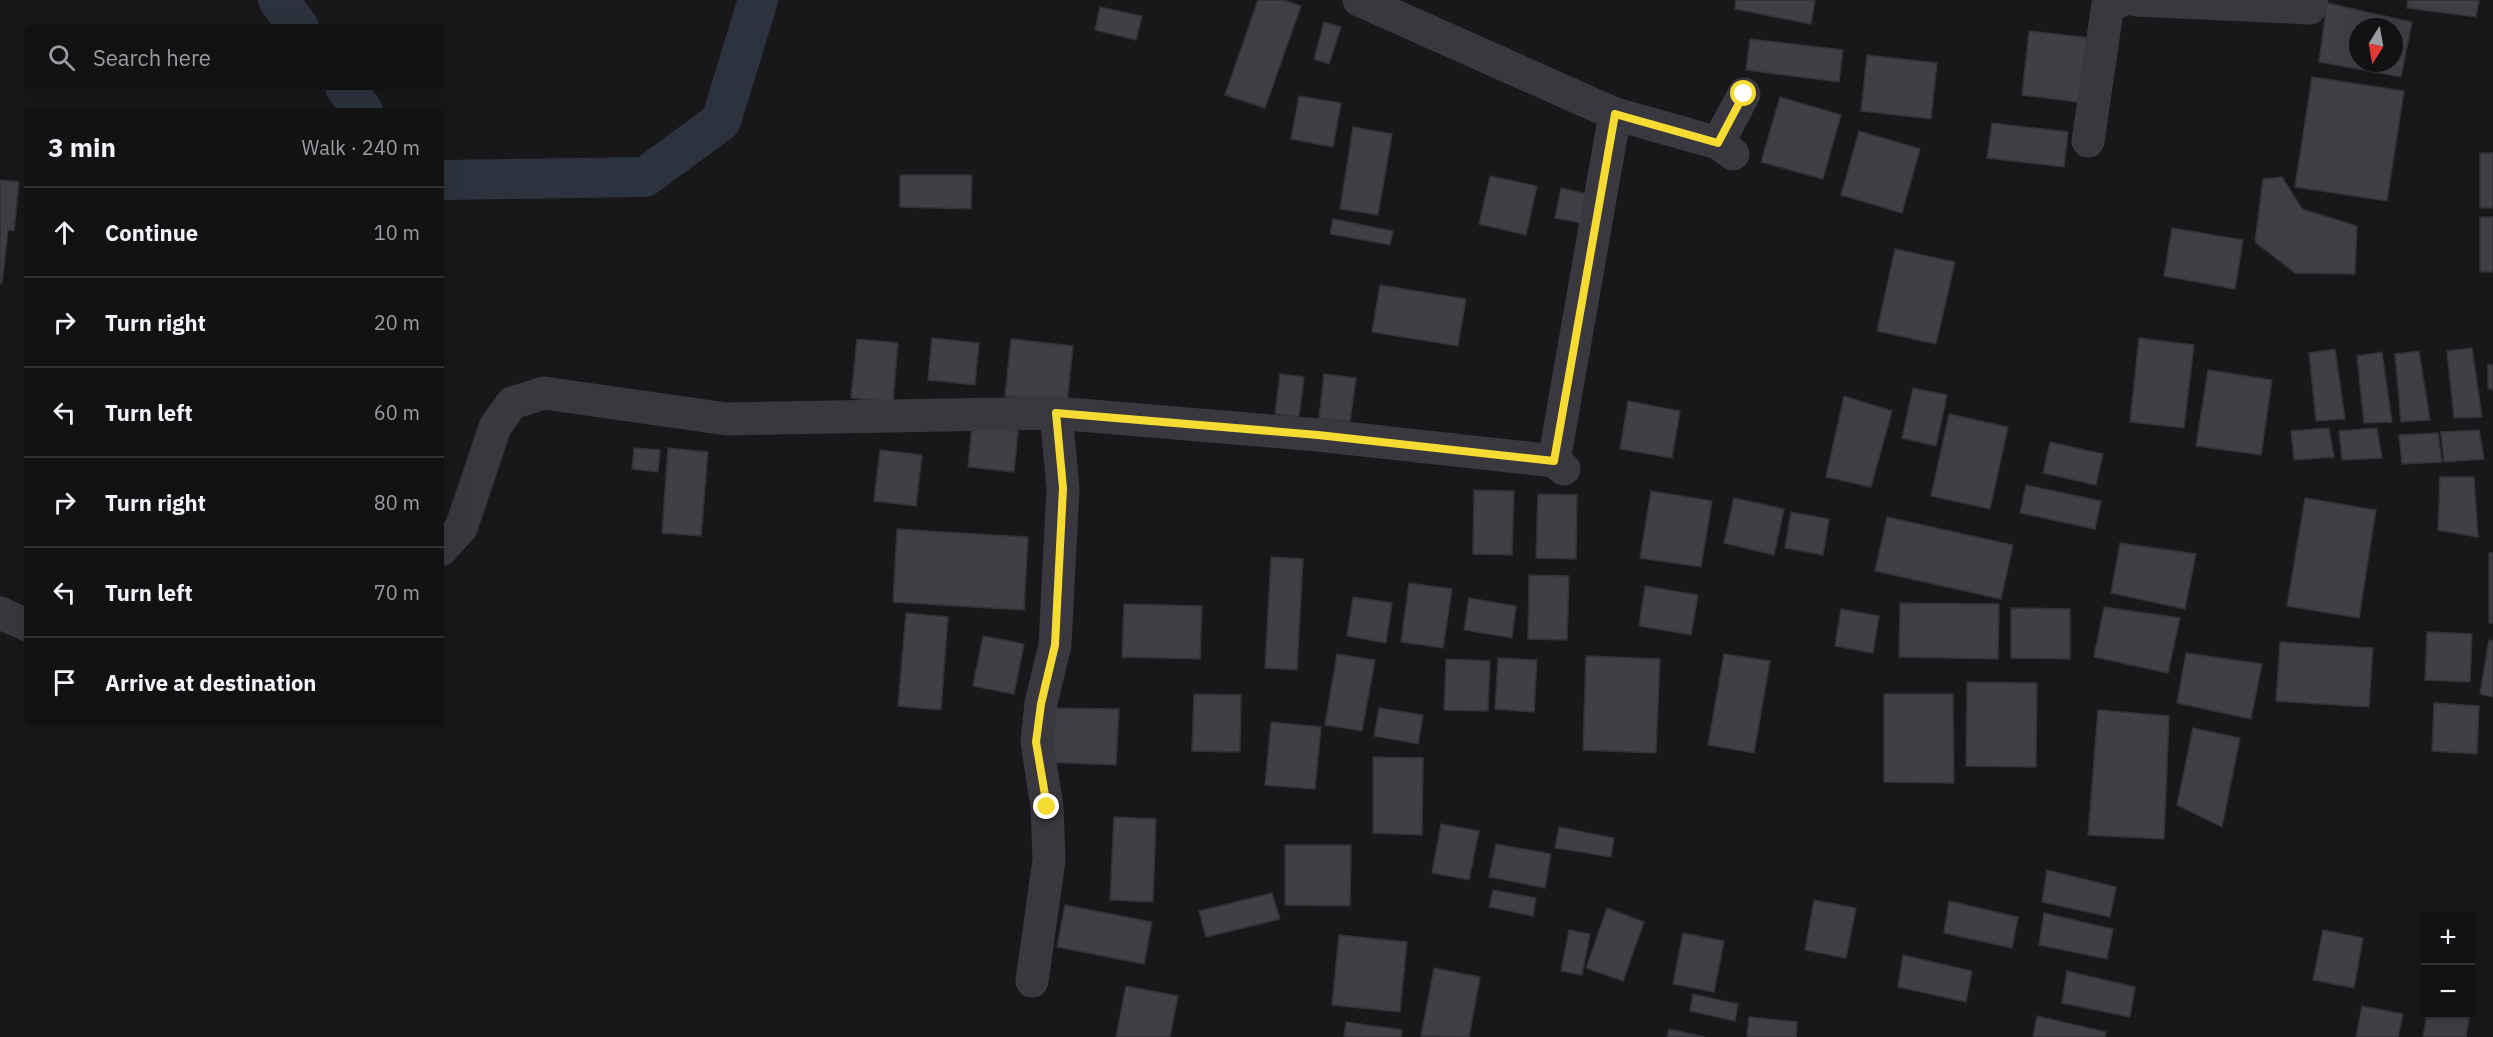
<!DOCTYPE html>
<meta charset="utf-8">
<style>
body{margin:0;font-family:"IBM Plex Sans",sans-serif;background:#1f1f22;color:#f1f3f6}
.controls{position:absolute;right:18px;bottom:18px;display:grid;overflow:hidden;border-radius:9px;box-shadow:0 6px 24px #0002}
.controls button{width:54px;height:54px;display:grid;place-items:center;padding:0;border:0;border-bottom:2px solid #313134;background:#121114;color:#f1f3f6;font:30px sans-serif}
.compass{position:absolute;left:2349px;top:18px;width:54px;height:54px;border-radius:50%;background:#121114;box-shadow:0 6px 24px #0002;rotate:191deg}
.stop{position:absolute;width:18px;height:18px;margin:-14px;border:4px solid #f6db33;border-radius:50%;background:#fff}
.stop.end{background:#f6db33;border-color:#fff;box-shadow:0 2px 6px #0008}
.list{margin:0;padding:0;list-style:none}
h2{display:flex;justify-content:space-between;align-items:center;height:78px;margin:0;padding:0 24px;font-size:26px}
h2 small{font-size:20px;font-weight:400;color:#9c9da0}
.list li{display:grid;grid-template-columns:39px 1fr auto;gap:18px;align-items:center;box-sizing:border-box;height:90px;padding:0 24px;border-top:2px solid #313134}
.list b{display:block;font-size:22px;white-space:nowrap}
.list em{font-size:20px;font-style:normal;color:#9c9da0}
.icon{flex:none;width:33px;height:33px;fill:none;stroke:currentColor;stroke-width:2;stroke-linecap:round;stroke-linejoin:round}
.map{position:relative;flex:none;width:2493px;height:1037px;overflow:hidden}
.search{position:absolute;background:#121114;box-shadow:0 6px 24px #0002;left:24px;top:24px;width:420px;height:66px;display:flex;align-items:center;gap:15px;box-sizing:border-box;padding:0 21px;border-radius:9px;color:#9c9da0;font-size:22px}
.panel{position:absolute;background:#121114;box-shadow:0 6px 24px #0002;left:24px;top:108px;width:420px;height:618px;border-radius:9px}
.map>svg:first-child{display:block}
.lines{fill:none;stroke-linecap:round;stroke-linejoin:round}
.canal{stroke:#2d333e;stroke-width:40}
.building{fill:#3f3f44;stroke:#323136;stroke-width:1.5;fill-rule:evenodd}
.minor{stroke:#39383f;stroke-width:33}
.route{stroke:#f6db33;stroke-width:8}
</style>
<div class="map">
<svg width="2493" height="1037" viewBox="0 0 2493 1037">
<rect width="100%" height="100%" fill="#18171a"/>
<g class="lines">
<path class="canal" d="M278 0 299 27
M345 87 363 111
M441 180 645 177 721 121 758 0"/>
</g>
<path class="building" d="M1258 0H1284L1301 6 1265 108 1225 95Z
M1736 0H1815L1811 24 1735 9Z
M2408 0H2479L2476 17 2407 8Z
M2327 3 2412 22 2401 77 2319 62ZM2358 27H2394V63H2358Z
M1100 7 1142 16 1136 40 1095 30Z
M1324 22 1341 27 1329 64 1314 59Z
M2029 31 2091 38 2084 103 2022 95Z
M1750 39 1843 50 1839 82 1746 70Z
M1867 55 1937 63 1931 119 1861 111Z
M2312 77 2404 91 2387 201 2295 187Z
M1299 96 1341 103 1333 147 1291 139Z
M1780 97 1841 115 1823 179 1761 162Z
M1992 123 2068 132 2064 167 1987 158Z
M1353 127 1392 134 1378 215 1340 209Z
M1859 131 1920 149 1902 213 1841 195Z
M2480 153H2493V208H2480Z
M900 175H972L971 209 900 207Z
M1490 176 1537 186 1526 235 1479 224Z
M2282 177 2302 209 2357 226 2355 274 2295 273 2255 242 2263 179Z
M0 180 19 182 14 231 8 230 2 283H0Z
M1561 188 1587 194 1582 223 1555 218Z
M2480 217H2493V272H2480Z
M1333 219 1393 231 1390 245 1330 234Z
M2172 228 2243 240 2235 289 2164 276Z
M1895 249 1955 262 1936 344 1877 331Z
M1380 285 1466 299 1458 346 1372 332Z
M932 338 979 343 975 385 928 380Z
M2139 338 2194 345 2184 428 2130 422Z
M857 339 898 343 893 402 851 398Z
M1011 339 1073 346 1067 403 1005 396Z
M2472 348 2482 417 2454 418 2447 351Z
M2335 349 2345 419 2316 421 2309 353Z
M2419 351 2430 420 2401 422 2395 354Z
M2382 352 2392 422 2364 423 2357 356Z
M2488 365H2493V389H2488Z
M2208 370 2272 380 2261 455 2196 446Z
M1280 374 1304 377 1299 417 1275 414Z
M1324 374 1356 378 1350 422 1319 418Z
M1913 388 1947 395 1936 446 1902 438Z
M1844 396 1892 411 1871 487 1826 477Z
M1628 401 1680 411 1672 458 1620 449Z
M1949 414 2008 427 1990 509 1931 496Z
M972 426 1018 431 1014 472 968 467Z
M2329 428 2334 457 2294 460 2291 431Z
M2377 428 2382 458 2342 460 2339 431Z
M2479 430 2484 459 2444 462 2441 432Z
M2438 433 2442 462 2402 464 2399 435Z
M2050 442 2103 454 2096 485 2043 473Z
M634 448 660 450 658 472 632 469Z
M668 448 708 452 701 536 662 533Z
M880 450 922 455 916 506 874 501Z
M2440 477H2474L2478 537 2438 530Z
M2026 485 2101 501 2095 529 2020 513Z
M1474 490 1514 491 1512 555 1473 554Z
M1651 491 1712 501 1701 567 1640 558Z
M1538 494 1577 495 1576 559 1536 558Z
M1734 498 1784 509 1774 555 1724 543Z
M2305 498 2376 510 2359 618 2287 606Z
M1791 512 1829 519 1823 555 1785 548Z
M1887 517 2013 545 2001 599 1875 571Z
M897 529 1028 537 1024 610 893 602Z
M2120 543 2196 554 2185 609 2111 593Z
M2489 553H2493V623H2489Z
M1271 557 1303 559 1297 670 1265 668Z
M1529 575 1569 576 1567 640 1528 639Z
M1409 583 1452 589 1443 648 1401 642Z
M1645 586 1698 595 1691 635 1639 626Z
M1353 597 1392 603 1386 643 1347 636Z
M1469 598 1516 606 1512 638 1464 630Z
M1900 603 1999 604 1998 659 1899 657Z
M1124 604 1202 606 1200 659 1122 657Z
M2104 607 2180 618 2168 673 2094 657Z
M2011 608 2070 609V659L2011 658Z
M1841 609 1879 616 1873 653 1835 646Z
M906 613 948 617 941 710 898 706Z
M2427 632 2472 634 2470 682 2425 680Z
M983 636 1024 644 1014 694 973 686Z
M2489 640 2493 641V697L2480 694Z
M2280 642 2373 648 2369 707 2276 701Z
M2186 653 2262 664 2251 719 2177 703Z
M1337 654 1375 660 1362 731 1325 725Z
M1724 654 1770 661 1754 753 1708 745Z
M1586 656 1660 659 1656 753 1583 750Z
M1498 658 1537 660 1534 712 1495 709Z
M1446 659 1490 661 1488 711 1444 710Z
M1967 682 2037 683 2036 767 1966 766Z
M1194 694 1241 695 1240 752 1192 751Z
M1884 694H1953L1954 783 1884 782Z
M2434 703 2479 706 2477 754 2432 751Z
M1046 708 1119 709 1116 765 1043 762Z
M1379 708 1423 715 1418 744 1374 736Z
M2098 710 2169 716 2164 839 2088 835Z
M1271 722 1321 727 1315 789 1265 785Z
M2193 728 2240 738 2222 827 2177 805Z
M1373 757 1423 758 1422 835 1373 833Z
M1114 817 1156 819 1153 902 1110 900Z
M1441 824 1479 831 1469 880 1432 873Z
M1559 827 1614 838 1611 857 1555 848Z
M1496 844 1551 854 1545 888 1489 877Z
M1285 845H1351L1350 906 1285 905Z
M2047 870 2116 887 2110 917 2042 902Z
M1493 890 1536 898 1533 916 1489 907Z
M1272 893 1280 919 1206 937 1199 911Z
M1814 900 1856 908 1846 958 1805 950Z
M1949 901 2018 917 2012 948 1944 933Z
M1065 905 1152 922 1144 964 1057 947Z
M1607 908 1644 922 1623 981 1586 968Z
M2044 913 2113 929 2107 959 2039 945Z
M1569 930 1590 934 1582 975 1561 971Z
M2323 930 2363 938 2354 988 2313 980Z
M1683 933 1724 941 1714 992 1673 984Z
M1339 935 1407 942 1400 1012 1332 1005Z
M1903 955 1972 971 1966 1002 1898 987Z
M1434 968 1480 977 1469 1037 1421 1036Z
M2067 971 2135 987 2130 1017 2062 1003Z
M1126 986 1178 996 1170 1037H1116Z
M1693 994 1738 1004 1735 1021 1690 1011Z
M2362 1006 2403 1014 2398 1037H2356Z
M2427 1014H2450L2469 1018 2466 1037H2423Z
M2037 1016 2106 1032 2105 1037H2033Z
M1749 1017 1797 1022 1796 1037H1747Z
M1346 1022 1402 1030 1401 1037H1344Z
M1669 1029 1705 1037H1667Z"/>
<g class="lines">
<path class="minor" d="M1359 0 1615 114 1718 143 1733 154
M2136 0 2310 8 2312 0
M2088 141 2108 4 2123 0
M1718 143 1744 94
M1554 461 1615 114
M441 550 461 528 495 427 512 403 544 393 727 419 1056 413
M0 613 27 625
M1032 981 1049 860 1047 807 1037 742 1041 703 1055 645 1063 488 1056 413 1318 435 1554 461 1564 469"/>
</g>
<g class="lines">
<path class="route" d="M1047 807 1036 742 1041 704 1055 645 1063 488 1056 413 1318 435 1554 461 1615 114 1718 143 1744 94"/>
</g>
</svg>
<div class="controls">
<button>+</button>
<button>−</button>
</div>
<svg class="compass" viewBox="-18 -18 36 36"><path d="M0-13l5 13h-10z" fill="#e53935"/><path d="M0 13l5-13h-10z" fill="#9c9da0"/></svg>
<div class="stop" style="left:1744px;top:94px"></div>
<div class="stop end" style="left:1047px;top:807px"></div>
<div class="search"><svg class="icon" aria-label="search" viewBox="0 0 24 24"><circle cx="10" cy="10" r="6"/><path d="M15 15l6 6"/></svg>Search here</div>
<section class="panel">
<h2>3 min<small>Walk · 240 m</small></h2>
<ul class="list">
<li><svg class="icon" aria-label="ahead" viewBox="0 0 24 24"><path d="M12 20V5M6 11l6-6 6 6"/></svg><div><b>Continue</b></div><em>10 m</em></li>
<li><svg class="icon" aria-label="right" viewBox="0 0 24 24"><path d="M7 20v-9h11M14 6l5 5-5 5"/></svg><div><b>Turn right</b></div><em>20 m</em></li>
<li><svg class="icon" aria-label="left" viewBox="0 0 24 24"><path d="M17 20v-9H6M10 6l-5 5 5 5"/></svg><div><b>Turn left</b></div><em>60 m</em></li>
<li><svg class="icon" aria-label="right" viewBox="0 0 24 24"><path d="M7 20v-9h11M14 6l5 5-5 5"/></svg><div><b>Turn right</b></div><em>80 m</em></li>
<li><svg class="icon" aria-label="left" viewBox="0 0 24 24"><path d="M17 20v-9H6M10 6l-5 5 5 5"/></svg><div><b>Turn left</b></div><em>70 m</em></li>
<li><svg class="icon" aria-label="arrive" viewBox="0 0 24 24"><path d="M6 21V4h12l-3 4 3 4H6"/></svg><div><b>Arrive at destination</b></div></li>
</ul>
</section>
</div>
